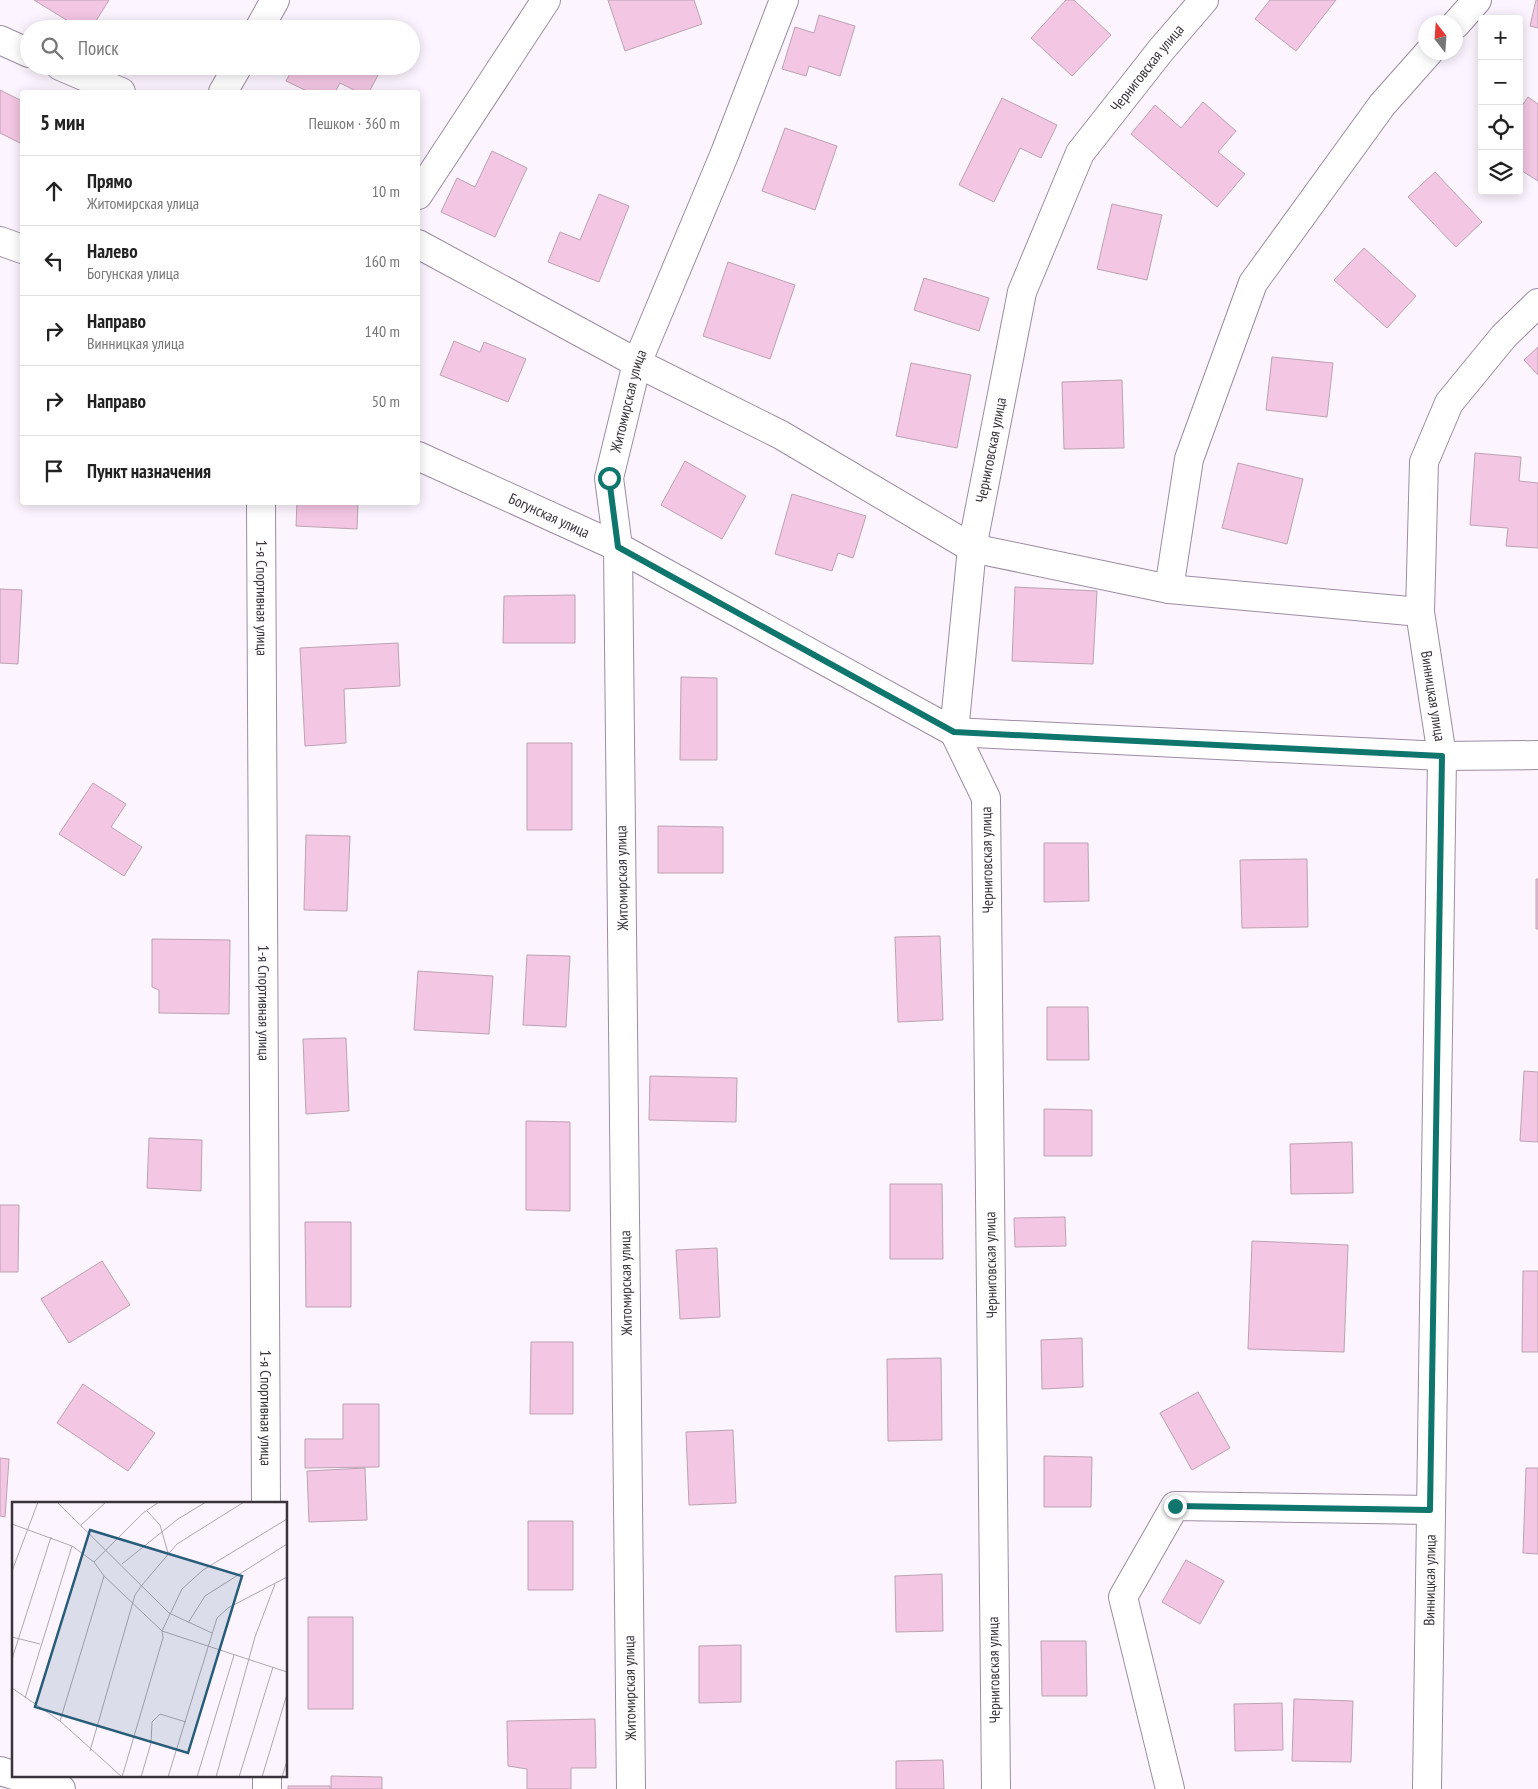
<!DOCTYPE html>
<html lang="ru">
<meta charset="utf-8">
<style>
body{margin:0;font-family:"PT Sans Narrow",sans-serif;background:#f2f2f2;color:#222}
.controls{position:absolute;right:15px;top:15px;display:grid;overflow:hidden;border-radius:5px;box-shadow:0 2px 12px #0003}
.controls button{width:45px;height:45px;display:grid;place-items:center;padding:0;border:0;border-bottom:1px solid #e0e0e0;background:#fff;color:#222;font:25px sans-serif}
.compass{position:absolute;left:1418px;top:15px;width:45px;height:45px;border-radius:50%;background:#fff;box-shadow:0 2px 12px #0003;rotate:343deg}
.stop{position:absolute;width:15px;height:15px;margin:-11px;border:4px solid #0f766e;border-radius:50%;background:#fff}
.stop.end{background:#0f766e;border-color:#fff;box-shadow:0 1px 5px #0008}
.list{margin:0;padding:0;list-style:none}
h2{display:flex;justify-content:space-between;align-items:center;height:65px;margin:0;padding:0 20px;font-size:21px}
h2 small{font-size:16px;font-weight:400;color:#767676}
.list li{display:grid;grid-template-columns:32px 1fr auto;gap:15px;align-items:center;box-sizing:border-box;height:70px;padding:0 20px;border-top:1px solid #e0e0e0}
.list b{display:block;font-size:19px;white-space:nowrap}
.list p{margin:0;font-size:16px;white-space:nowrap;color:#767676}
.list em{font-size:16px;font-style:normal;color:#767676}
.icon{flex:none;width:28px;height:28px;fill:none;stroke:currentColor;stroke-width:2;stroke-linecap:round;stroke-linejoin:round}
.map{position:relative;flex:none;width:1538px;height:1789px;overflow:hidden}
.search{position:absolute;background:#fff;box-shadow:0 2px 12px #0003;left:20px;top:20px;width:400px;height:55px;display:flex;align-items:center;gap:12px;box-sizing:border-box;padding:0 18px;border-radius:28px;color:#767676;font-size:19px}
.panel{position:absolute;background:#fff;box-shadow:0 2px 12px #0003;left:20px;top:90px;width:400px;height:415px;border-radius:5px}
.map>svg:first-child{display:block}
.building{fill:#f3c6e3;stroke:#bca2b3}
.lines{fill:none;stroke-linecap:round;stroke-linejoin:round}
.street-casing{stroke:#9c8ca3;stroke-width:30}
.street{stroke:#fff;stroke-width:28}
.route{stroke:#0f766e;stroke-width:6}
.labels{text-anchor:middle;stroke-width:4.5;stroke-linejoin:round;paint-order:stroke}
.street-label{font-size:15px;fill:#39333c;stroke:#fff}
.inset-road{fill:none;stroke:#aea7b1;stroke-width:1}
.view{fill:#285d79;fill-opacity:0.15;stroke:#285d79;stroke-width:2.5}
.inset-edge{fill:none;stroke:#39333c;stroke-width:2.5}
</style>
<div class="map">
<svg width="1538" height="1789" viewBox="0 0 1538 1789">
<rect width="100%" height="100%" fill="#fcf4ff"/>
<path class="building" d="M34 0H109L91 29H81Z
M608 0H694L702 24 625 51Z
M1066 0H1074L1111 35 1072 76 1031 38Z
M1270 0H1336L1296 51 1255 19Z
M1536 0H1538V28L1530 26Z
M819 15 855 26 840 76 809 66 806 76 782 69 795 27 814 33Z
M316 23 327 29H314Z
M294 66H383L369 92H358L340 83 335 92H309L286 81Z
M0 90 22 101V144L0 133Z
M1528 97 1538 104V181L1519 169V110Z
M1002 98 1057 125 1041 158 1020 148 994 202 959 185Z
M1203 102 1236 131 1218 152 1245 174 1217 207 1131 134 1155 105 1181 128Z
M785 128 837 146 815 210 762 191Z
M492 151 527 168 495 237 441 212 457 178 475 187Z
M1435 172 1482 222 1456 247 1408 197Z
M599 194 629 206 599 282 548 262 560 232 580 240Z
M1112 204 1162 215 1147 280 1097 269Z
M1364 248 1416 296 1387 328 1334 280Z
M728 262 795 285 770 359 703 336Z
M924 278 989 298 979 331 914 310Z
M454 341 480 352 484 342 526 359 508 402 440 375Z
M1538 347V375L1524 360Z
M1272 357 1333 363 1327 417 1266 410Z
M911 363 971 375 957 448 896 436Z
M1122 380 1124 448 1064 449 1062 382Z
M1475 453 1521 457 1519 481 1538 483V548L1506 546 1508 528 1470 525Z
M685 461 746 496 722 539 661 505Z
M1238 463 1303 479 1287 544 1222 528Z
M792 494 866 516 853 558 838 553 832 571 775 554Z
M297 502H358L357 529 296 526Z
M1015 587 1097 591 1093 664 1012 661Z
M0 589 22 590 18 664 0 663Z
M575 595V643H503L504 596Z
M398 643 400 686 344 689 346 743 305 746 300 648Z
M681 677 717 678V760H680Z
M527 743H572V830H527Z
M93 783 126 804 111 827 142 847 124 876 59 834Z
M658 826 723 827V873H658Z
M306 835 350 836 347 911 304 910Z
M1044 843H1088L1089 901 1044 902Z
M1307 859 1308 927 1242 928 1240 860Z
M1536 879H1538V929H1536Z
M940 936 943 1020 898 1022 895 937Z
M152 939 230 940 229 1014 159 1013V990L152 987Z
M527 955 570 956 566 1027 523 1025Z
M418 971 493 976 489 1034 414 1030Z
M1047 1007H1088L1089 1060H1047Z
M346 1038 349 1111 306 1114 303 1039Z
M1524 1071 1538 1072V1142L1520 1141Z
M650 1076 737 1078 736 1122 649 1120Z
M1044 1109 1092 1110V1156H1044Z
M526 1121 570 1122V1211L526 1210Z
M149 1138 202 1140 201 1191 147 1188Z
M1352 1142 1353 1193 1291 1194 1290 1144Z
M890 1184H942L943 1259H890Z
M0 1205H19L18 1272H0Z
M1065 1217 1066 1246 1015 1247 1014 1218Z
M305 1222H351V1307H306Z
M1252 1241 1348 1245 1344 1352 1248 1349Z
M717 1248 720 1317 680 1319 676 1250Z
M102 1261 130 1305 69 1343 41 1299Z
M1523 1271H1538V1352H1522Z
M1082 1338 1083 1387 1042 1389 1041 1340Z
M531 1342H573V1414H530Z
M941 1358 942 1440 888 1441 887 1359Z
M83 1384 155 1433 128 1471 57 1423Z
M1198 1392 1230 1448 1192 1470 1160 1413Z
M343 1404H379V1467L305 1468V1439H343Z
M733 1430 736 1503 689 1505 686 1432Z
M1044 1456 1092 1457 1091 1507H1044Z
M0 1458 9 1459 5 1517 0 1516Z
M365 1468 367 1520 309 1522 307 1471Z
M1526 1468H1538V1554L1523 1553Z
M528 1521H573V1590H528Z
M1186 1560 1224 1581 1200 1624 1162 1602Z
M942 1574 943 1631 896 1632 895 1576Z
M308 1617H353V1709H308Z
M1041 1641H1086L1087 1696H1042Z
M741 1645V1702L699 1703V1646Z
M1294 1699 1353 1701 1351 1762 1292 1761Z
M1282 1703 1283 1750 1235 1751 1234 1704Z
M595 1719 596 1768H571V1789H527V1769L508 1766 507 1721Z
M943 1760 944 1789H896V1761Z
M135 1775H169V1776L135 1777Z
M331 1776 382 1777V1789H331Z
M288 1786H330V1789H288Z"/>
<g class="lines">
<g class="street-casing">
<g id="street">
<path d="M1456 24 1477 0"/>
<path d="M259 29 275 0"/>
<path d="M0 40 29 53"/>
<path d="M60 66 121 92"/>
<path d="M223 92 238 66"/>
<path d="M418 195 546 0"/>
<path d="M0 241 22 249"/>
<path d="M418 244 637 363 781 435 972 548 1169 589 1420 612"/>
<path id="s1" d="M418 456 618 547 954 732 1442 756 1538 755"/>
<path id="s2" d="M261 502 266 1503"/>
<path d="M1169 589 1189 459 1253 283 1382 105 1429 52"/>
<path d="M0 1771 61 1789"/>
<path d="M267 1775V1789"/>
<path id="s3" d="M631 1789 618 547 609 478 637 363 725 153 784 0"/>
<path id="s4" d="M996 1789 986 798 954 732 972 548 1022 292 1080 153 1161 50 1204 0"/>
<path d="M1170 1789 1123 1597 1175 1506 1431 1510"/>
<path id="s5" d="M1427 1789 1442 756 1420 612 1424 462 1449 403 1504 336 1538 303"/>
</g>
</g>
<use href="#street" class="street"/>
</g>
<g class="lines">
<path class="route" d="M609 478 618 547 954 732 1442 756 1430 1510 1175 1506"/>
</g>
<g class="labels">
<g class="street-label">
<text dy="5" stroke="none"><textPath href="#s4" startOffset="1769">Черниговская улица</textPath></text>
<text dy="5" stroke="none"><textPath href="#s3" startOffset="1391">Житомирская улица</textPath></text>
<text dy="5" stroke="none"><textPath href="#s4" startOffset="1349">Черниговская улица</textPath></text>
<text dy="5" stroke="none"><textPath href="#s1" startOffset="144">Богунская улица</textPath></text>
<text dy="5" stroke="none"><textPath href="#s2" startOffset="96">1-я Спортивная улица</textPath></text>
<text transform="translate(1433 696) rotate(81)" y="5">Винницкая улица</text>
<text transform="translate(987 860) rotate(-91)" y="5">Черниговская улица</text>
<text transform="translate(622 878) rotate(-91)" y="5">Житомирская улица</text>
<text dy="5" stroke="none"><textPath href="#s2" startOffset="501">1-я Спортивная улица</textPath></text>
<text transform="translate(991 1265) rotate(-91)" y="5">Черниговская улица</text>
<text transform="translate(626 1283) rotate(-91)" y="5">Житомирская улица</text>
<text dy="5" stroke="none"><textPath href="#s2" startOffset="906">1-я Спортивная улица</textPath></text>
<text dy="5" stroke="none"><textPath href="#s5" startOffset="209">Винницкая улица</textPath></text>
<text transform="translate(994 1670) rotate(-91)" y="5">Черниговская улица</text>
<text transform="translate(630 1688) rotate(-91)" y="5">Житомирская улица</text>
</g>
</g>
<g transform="translate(12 1502)">
<rect width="275" height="275" fill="#fcf4ff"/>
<path class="inset-road" d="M45 0 157 111 200 131M135 9 148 23 156 51M0 22 60 44 82 60 92 74 150 129 275 170M68 24 94 0M82 60 131 11 147 0M110 62 166 17 194 0M0 69 26 0M176 121 193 94 275 42M0 135 28 142M0 157 39 35M0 186 48 219 110 275M13 196 60 44M48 219 92 74M78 249 123 93 130 83 165 42 232 0M110 275 151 136 150 129 170 87 191 68 275 17M129 275 139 241 140 220 148 212 174 220M156 275 205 116 216 106 275 75M185 275 222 153M204 275 243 135 263 82M227 275 261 165M250 275 275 192M270 275 275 259"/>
<path class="view" d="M78 28 230 74 176 251 23 205Z"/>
<rect width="275" height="275" class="inset-edge"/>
</g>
</svg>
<div class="controls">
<button>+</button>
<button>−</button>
<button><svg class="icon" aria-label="locate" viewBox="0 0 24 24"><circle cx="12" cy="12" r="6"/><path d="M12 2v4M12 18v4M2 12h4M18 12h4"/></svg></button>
<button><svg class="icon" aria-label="layers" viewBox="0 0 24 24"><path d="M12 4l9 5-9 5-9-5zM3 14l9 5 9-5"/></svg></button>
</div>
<svg class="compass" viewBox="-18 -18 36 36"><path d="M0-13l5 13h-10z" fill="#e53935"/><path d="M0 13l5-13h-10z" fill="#767676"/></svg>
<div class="stop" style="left:609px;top:478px"></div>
<div class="stop end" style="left:1175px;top:1506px"></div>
<div class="search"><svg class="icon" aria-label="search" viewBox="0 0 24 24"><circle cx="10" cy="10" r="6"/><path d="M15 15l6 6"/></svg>Поиск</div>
<section class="panel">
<h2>5 мин<small>Пешком · 360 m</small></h2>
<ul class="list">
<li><svg class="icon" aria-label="ahead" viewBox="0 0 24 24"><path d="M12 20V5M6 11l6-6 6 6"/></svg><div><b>Прямо</b><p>Житомирская улица</p></div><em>10 m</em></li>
<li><svg class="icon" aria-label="left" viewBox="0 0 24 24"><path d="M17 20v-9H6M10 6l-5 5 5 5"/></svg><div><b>Налево</b><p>Богунская улица</p></div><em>160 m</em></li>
<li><svg class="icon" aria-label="right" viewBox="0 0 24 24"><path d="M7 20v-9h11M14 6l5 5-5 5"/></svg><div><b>Направо</b><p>Винницкая улица</p></div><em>140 m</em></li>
<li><svg class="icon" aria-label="right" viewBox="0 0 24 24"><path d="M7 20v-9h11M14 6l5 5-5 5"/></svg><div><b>Направо</b></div><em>50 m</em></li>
<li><svg class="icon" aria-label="arrive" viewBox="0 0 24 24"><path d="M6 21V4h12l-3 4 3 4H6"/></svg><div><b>Пункт назначения</b></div></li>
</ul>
</section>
</div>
